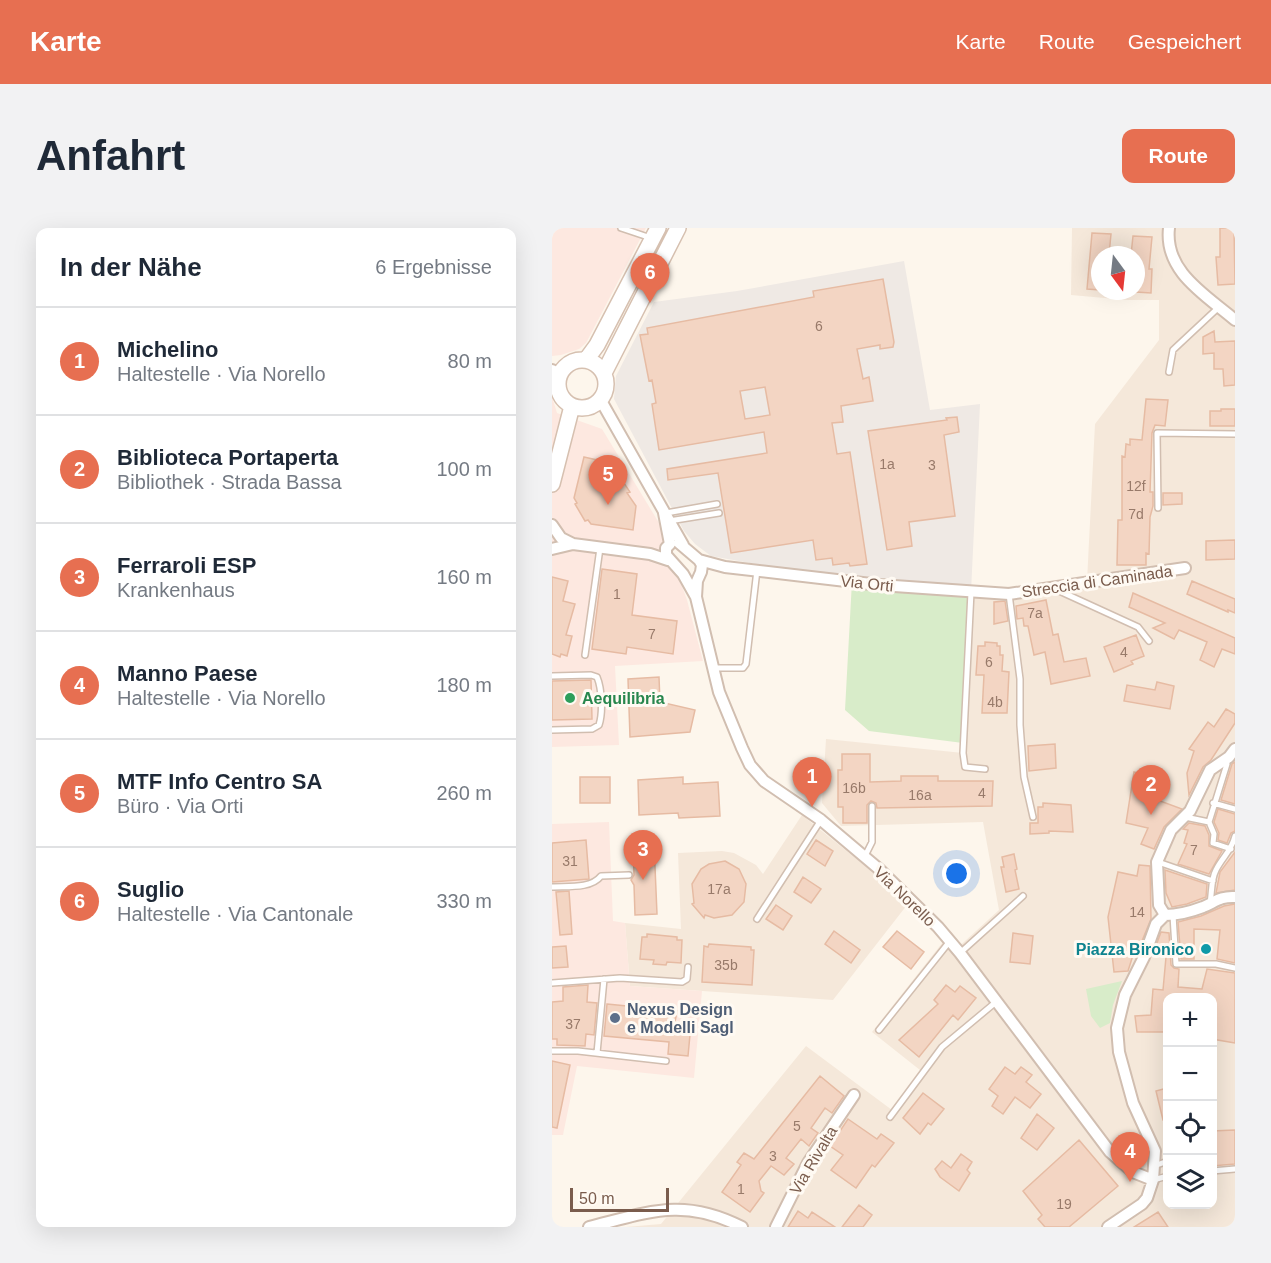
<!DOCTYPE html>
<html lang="de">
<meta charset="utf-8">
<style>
body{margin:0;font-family:Helvetica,sans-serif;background:#f2f2f3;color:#1f2937}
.controls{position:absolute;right:18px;bottom:18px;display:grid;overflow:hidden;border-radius:12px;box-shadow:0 6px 24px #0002}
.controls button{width:54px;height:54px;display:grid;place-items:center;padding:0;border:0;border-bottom:2px solid #e0e1e3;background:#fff;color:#1f2937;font:30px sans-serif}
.compass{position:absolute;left:539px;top:18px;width:54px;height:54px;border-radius:50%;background:#fff;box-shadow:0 6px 24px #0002;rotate:165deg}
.scale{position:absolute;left:18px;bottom:15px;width:99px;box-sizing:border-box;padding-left:6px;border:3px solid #7a5c4d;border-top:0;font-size:16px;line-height:21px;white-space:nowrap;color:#7a5c4d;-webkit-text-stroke:4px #fffaf3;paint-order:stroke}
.you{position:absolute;left:405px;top:646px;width:21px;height:21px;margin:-15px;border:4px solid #fff;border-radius:50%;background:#1a73e8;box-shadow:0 0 0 9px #1a73e833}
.badge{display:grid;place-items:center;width:39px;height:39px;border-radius:50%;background:#e76f51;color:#fff;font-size:20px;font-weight:700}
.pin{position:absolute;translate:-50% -50px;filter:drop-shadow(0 2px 3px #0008)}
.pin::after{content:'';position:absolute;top:32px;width:21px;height:18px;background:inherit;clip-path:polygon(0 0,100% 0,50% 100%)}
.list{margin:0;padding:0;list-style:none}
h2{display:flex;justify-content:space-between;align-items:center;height:78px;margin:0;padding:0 24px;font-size:26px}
h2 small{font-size:20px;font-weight:400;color:#747a83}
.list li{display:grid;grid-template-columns:39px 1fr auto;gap:18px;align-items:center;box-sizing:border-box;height:108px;padding:0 24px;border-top:2px solid #e0e1e3}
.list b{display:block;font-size:22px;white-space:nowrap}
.list p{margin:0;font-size:20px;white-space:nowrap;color:#747a83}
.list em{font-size:20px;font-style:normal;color:#747a83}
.icon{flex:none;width:33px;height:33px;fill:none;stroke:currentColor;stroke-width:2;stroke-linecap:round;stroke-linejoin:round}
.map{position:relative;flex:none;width:683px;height:999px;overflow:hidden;border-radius:12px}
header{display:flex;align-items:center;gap:36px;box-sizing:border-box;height:84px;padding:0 30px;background:#e76f51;color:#fff}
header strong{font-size:28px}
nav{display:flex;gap:33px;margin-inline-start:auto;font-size:21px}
.intro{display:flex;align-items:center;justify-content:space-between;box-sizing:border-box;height:144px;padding:0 36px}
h1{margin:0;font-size:42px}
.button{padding:15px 27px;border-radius:12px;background:#e76f51;color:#fff;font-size:21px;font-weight:700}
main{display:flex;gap:36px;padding:0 36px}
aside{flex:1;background:#fff;border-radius:12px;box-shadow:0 6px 24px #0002}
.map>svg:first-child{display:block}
.residential{fill:#f5e8da;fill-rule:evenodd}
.commercial{fill:#fde8e0}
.industrial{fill:#efe9e4}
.green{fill:#d8ecc9}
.building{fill:#f3d5c3;stroke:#e6bba3;stroke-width:1.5;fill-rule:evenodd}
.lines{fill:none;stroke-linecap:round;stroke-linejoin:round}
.service-casing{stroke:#d1beb0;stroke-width:8}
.minor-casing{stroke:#d1beb0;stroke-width:14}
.secondary-casing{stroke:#d6c0b0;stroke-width:18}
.service{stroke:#fff;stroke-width:5}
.minor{stroke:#fff;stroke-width:10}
.secondary{stroke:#fff;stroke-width:15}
.leisure-dot{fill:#2e9e5b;stroke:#fffaf3;stroke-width:2}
.culture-dot{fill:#0f9aa8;stroke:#fffaf3;stroke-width:2}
.service-dot{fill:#5c6f8a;stroke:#fffaf3;stroke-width:2}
.labels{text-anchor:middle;stroke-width:6;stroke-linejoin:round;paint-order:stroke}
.number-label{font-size:14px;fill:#987a6a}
.street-label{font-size:16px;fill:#7a5c4d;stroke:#fffaf3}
.leisure-label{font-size:16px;font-weight:bold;fill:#27864d;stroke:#fffaf3;text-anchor:start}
.culture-label{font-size:16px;font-weight:bold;fill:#0d838f;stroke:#fffaf3;text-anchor:end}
.service-label{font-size:16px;font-weight:bold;fill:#4e5e75;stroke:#fffaf3;text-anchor:start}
</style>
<header>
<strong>Karte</strong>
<nav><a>Karte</a><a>Route</a><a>Gespeichert</a></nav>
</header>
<div class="intro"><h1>Anfahrt</h1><a class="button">Route</a></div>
<main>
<aside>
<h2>In der Nähe<small>6 Ergebnisse</small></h2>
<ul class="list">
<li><span class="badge">1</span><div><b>Michelino</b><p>Haltestelle · Via Norello</p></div><em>80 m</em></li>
<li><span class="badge">2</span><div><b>Biblioteca Portaperta</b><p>Bibliothek · Strada Bassa</p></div><em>100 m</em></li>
<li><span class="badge">3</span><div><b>Ferraroli ESP</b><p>Krankenhaus</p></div><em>160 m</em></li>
<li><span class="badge">4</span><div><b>Manno Paese</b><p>Haltestelle · Via Norello</p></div><em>180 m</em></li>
<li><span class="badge">5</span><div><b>MTF Info Centro SA</b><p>Büro · Via Orti</p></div><em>260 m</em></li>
<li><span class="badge">6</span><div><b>Suglio</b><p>Haltestelle · Via Cantonale</p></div><em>330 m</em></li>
</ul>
</aside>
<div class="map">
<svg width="683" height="999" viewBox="0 0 683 999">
<rect width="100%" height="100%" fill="#fdf6ec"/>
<path class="residential" d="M520 0H683V999H74L109 996 254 818 344 885 373 846 320 804 391 714 401 724 447 682 431 594 289 598 270 575 274 511 411 525 419 364 457 366 535 353 543 196 607 112V72H575L519 67ZM548 27H584V63H548ZM616 770H660V976H616Z
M250 587 317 641 355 677 281 772 78 758 73 695 129 701 126 625 170 623 182 625 204 637 211 646Z"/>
<path class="commercial" d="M0 0H94L34 115 27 121 9 127 0 128Z
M0 169 5 185 50 201 107 295 135 372 151 433 63 438 67 517 0 519Z
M57 594 61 693 73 695 78 758 150 763 142 850 25 838 11 907H0V596Z"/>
<path class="industrial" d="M352 33 378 182 428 176 419 364 300 353 159 328 143 316 132 303 62 171 64 148 102 74 185 63Z"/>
<path class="green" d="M300 353 419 364 411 515 317 503 293 482Z
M570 753 561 777 558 795 548 800 539 788 534 761Z"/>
<path class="building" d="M668 0H682L683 56 666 57 664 29H668Z
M540 5 559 6 557 27H548V62L535 61Z
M581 8 600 9 597 41H600L599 65 584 64V27H579Z
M331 51 342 114 341 119 328 121V117L305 121 311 151 317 149 321 173 289 178 291 194 280 195 285 226 298 224 315 336 298 338 297 335 281 337 280 330 264 332 261 312 179 325 166 245 116 252 115 241 215 225 212 204 107 222 100 176 104 175 100 152 97 153 88 107 96 106 95 100 262 69 261 63ZM213 159 218 187 193 191 188 163Z
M662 103 663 114 683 113V157L672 158 671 141H662V125L651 126V109Z
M594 171 616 172 613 198 603 197 600 205 598 264H601V278L598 289 597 326 594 325V337H565L566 292H570V228L573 229 574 216 578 217V211L590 212Z
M669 181H683V198H658V183H669Z
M405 189 407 204 392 207 403 288 357 294 360 318 335 322 316 203 395 192 394 190Z
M32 229 54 234 63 248 66 246 78 264 75 265 84 278 81 302 39 296 36 292 33 293 23 276 25 275 22 270Z
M611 265H630V276L611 277Z
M683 312V331L654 332V313Z
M50 341 85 346 80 387 125 393 121 426 75 419 74 426 40 421Z
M0 349 16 353 11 373 23 376 14 407 20 408 15 428 9 426 8 429 0 426Z
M640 353 683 371V385L676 382V384L635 366Z
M581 365 683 410V426L670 421 662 439 648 432 655 414 627 402 622 411 601 400 613 395 577 379Z
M494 372 501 407 506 406 512 434 534 430 538 448 499 456 493 424 482 427 476 398H472L471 390 465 391 464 378Z
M453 373 456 393 442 396V374Z
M584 407 592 428 579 433 581 436 562 444 552 419Z
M433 414 445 415V418H448V427H451L450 443 457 444 455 485H430L432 447H424L426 418H433Z
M107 449 108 474 143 482 138 504 78 509 76 451Z
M39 452 40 491 0 492V453Z
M605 454 622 458 618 481 572 473 575 457 603 462Z
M674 481 683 486V495L659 532 651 539 637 567 635 545 642 523 637 521 656 494 662 499Z
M503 516 504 540 477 543 476 518Z
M290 526H318V554L349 553V548H386V553H441L440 578 325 580 324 575 319 573 315 577V595H291V579H286V542H290Z
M683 534V576L669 572 680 536Z
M582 544 605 549 600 570 630 581 612 599 602 621 589 616 596 600 574 595Z
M28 549H58V575H28Z
M131 549V556L166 554 168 588 127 590 126 585 87 587 86 552Z
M491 575 519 577 521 604 497 603V605L478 606V595H486V579H491Z
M666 581 683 586V603L679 605 675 615 666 612 667 605 662 594Z
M637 595 653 598 657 607V618L670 623 657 646 626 636 635 616 632 615 636 602 631 601Z
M34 612 37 651 0 654V615Z
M264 612 281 623 273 638 255 626Z
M102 615 105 686 83 687 82 657 79 652 82 647 81 616Z
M683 624V662L664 665 668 644Z
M462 626 465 641 463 642 467 661 454 664 449 639H452L450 629Z
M173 633 187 641 194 656 192 674 180 687 162 690 153 687 152 690 140 676 142 675 140 656 149 641 157 636Z
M587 637 598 638 599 691 585 725 582 724 576 743 562 744 556 689 566 644 585 648Z
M613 642 655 656 654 669 635 676 620 679 614 665Z
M251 649 269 661 259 675 242 664Z
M17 663 20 706 8 707 4 664Z
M683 676V735L665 731 668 702 642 701V731H629L626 694 649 688 672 678Z
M224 677 240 688 231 702 214 691Z
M282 703 308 722 299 735 273 716Z
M345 703 372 724 359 741 331 719Z
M609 704 617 705 619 737 622 740 627 741 626 759 650 761 655 741 683 745V815L660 811V770H615V804H585L583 788 599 787 601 761 611 762 614 729 601 726Z
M461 705 481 708 478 736 458 734Z
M95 706 125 709V712H130L129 735 115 734 114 737 101 736 102 732 88 731 90 709H95Z
M157 716 199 719V722H202L200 757 150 754 152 718 156 719Z
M14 718 16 739 0 740V719Z
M36 757 35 774 45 775 42 807 34 806 33 818 5 817V811H0V774L11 773V759Z
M394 757 403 764 408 758 424 770 406 792 401 787 367 829 347 812 386 776 382 772Z
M55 776 125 783 123 794 139 796 136 828 116 826 117 814 52 808Z
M0 833 18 837 5 900 0 899Z
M453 839 463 846 469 839 480 847 474 854 489 866 478 880 463 869 451 886 440 878 446 868 437 861Z
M268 848 292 868 280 885 273 880 259 900 266 905 257 918 249 911 234 930 242 936 232 947 219 938 207 953 209 963 212 965 198 984 170 964 189 937 185 934 192 925 202 931Z
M615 860V892H611L604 863Z
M371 865 392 881 379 897 376 895 368 906 351 890Z
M485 886 502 900 485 922 469 910Z
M296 891 325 911 329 906 342 915 323 939 320 937 304 960 279 942 291 927 278 918Z
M683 902V936L660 938V903Z
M527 912 566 958 517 999H493L486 991 490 987 471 963Z
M409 926 420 934 415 942 418 945 407 963 388 949 383 941 390 933 399 940Z
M307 977 320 987 311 999H290Z
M246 983 256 990 260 984 283 999H236Z
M606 984 616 999H582Z"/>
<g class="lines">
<g class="service-casing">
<path id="service" d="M69 0 99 10
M617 144 621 122 667 79
M606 280 605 205 683 206
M114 285 165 276
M117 293 167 285
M503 361 586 399 597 413
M419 364 411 525 413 539 433 541
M457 366 468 451V497L472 549 481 589
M33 427 48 320
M162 440H191L194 436 205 342
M0 448 39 447 45 449C50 461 51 485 47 497L40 501 0 502
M661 575 683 581
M633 589 657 594 662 606 661 615 679 621
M657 594 675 536 674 533
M313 628 320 614V578
M606 634 661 653
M0 659C15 658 39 661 49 648L77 647
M658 675C660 664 659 651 664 642 671 628 679 624 683 608
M621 687 624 736H664L683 740
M205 691 269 592
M408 725 471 668
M0 755 68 750 130 754 135 751 136 739
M327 802 398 713
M0 823H26L114 833
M45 825 52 751
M338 889 390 819 444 774
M602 938 616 933
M660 943 683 941
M601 952 616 948"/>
</g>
<g class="minor-casing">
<path id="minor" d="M617 0C612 44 654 67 683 92
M0 142 8 146
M48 171 131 317
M112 285 118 316 114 320V327L131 346 144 369 167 464 190 520 198 537 212 553 269 592 327 641 386 699 408 725 558 924 581 944 601 952
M0 297 9 310 21 316
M127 315 147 332 150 337 149 344 145 353 144 369
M0 321 21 316 98 326 116 332
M147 332 173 339 328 357 457 366 633 340
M613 687C626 687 638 684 651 679 663 674 669 668 683 669
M37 999C97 984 131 969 190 999
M224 999 256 935 302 867
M556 999 590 976 595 970 601 952 603 923 581 875 567 824 565 800 573 767 592 729 604 696 613 687 607 677 605 634 619 602 638 583 658 542 677 529 683 521"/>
</g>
<g class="secondary-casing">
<path id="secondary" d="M6 156a24 24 0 1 1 48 0a24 24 0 1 1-48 0Z
M34 132 45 117 106 0
M52 145 126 0
M0 256 20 178"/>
</g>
<use href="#service" class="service"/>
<use href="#minor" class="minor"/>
<use href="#secondary" class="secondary"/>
</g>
<circle class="leisure-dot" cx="18" cy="470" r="6"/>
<circle class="culture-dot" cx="654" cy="721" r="6"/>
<circle class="service-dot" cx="63" cy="790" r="6"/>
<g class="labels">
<g class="number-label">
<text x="267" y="103">6</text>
<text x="335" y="241">1a</text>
<text x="380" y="242">3</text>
<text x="584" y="263">12f</text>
<text x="584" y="291">7d</text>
<text x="65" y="371">1</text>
<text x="483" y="390">7a</text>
<text x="100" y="411">7</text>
<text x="572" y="429">4</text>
<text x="437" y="439">6</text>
<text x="443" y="479">4b</text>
<text x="302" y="565">16b</text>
<text x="430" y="570">4</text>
<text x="368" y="572">16a</text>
<text x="642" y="627">7</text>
<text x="18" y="638">31</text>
<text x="167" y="666">17a</text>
<text x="585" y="689">14</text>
<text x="174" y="742">35b</text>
<text x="21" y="801">37</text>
<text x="245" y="903">5</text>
<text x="221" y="933">3</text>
<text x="189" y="966">1</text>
<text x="512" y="981">19</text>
</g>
<g class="street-label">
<text transform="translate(545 353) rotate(-8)" y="6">Streccia di Caminada</text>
<text transform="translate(315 355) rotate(6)" y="6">Via Orti</text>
<text transform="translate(353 668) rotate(44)" y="6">Via Norello</text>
<text transform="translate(261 932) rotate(-59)" y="6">Via Rivalta</text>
</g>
<g class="leisure-label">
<text x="30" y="476">Aequilibria</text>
</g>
<g class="culture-label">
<text x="642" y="727">Piazza Bironico</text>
</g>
<g class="service-label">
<text x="75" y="787">Nexus Design<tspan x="75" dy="18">e Modelli Sagl</tspan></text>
</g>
</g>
</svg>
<div class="controls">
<button>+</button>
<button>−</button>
<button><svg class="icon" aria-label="locate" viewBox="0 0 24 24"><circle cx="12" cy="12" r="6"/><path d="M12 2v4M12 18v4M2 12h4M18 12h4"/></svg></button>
<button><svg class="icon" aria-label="layers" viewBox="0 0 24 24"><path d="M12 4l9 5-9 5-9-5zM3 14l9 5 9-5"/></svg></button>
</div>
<svg class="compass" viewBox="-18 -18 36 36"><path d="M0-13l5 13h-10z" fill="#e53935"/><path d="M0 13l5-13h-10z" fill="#747a83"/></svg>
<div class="scale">50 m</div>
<div class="you"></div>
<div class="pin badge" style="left:260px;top:579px">1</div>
<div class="pin badge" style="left:599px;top:587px">2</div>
<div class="pin badge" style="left:91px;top:652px">3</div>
<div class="pin badge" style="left:578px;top:954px">4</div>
<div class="pin badge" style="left:56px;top:277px">5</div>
<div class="pin badge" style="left:98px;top:75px">6</div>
</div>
</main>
